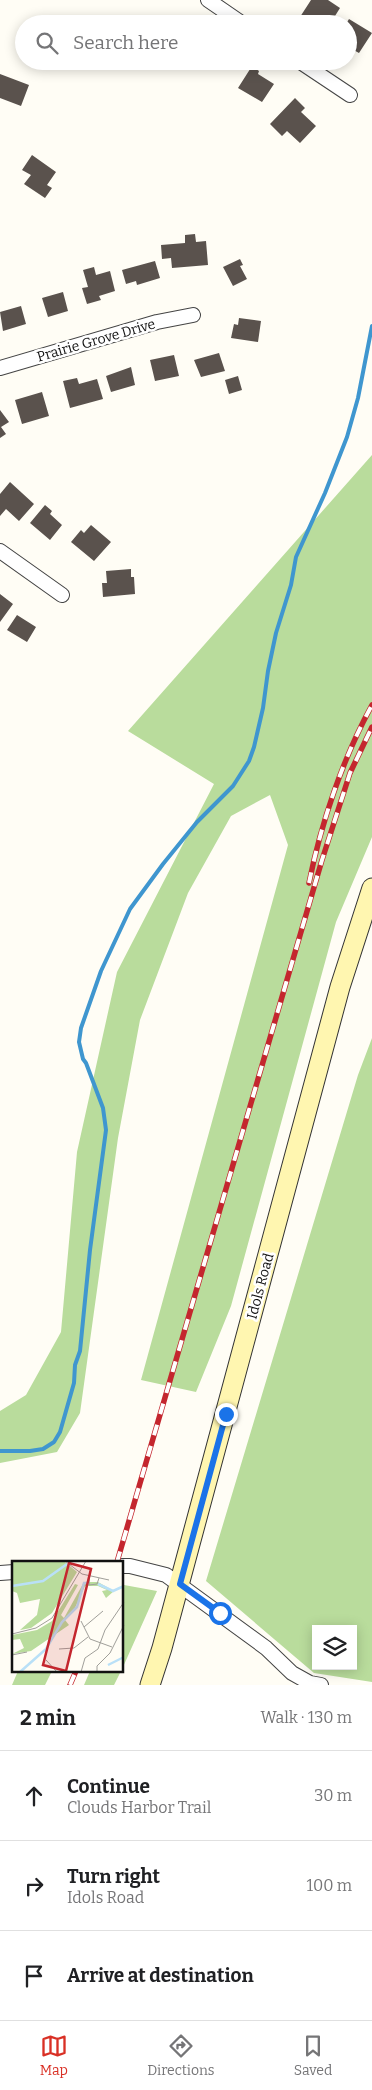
<!DOCTYPE html>
<meta charset="utf-8">
<style>
body{margin:0;font-family:Bitter,serif;background:#f6f6f6;color:#202124}
.controls{position:absolute;right:15px;bottom:15px;display:grid;overflow:hidden;border-radius:0px;box-shadow:0 2px 12px #0003}
.controls button{width:45px;height:45px;display:grid;place-items:center;padding:0;border:0;border-bottom:1px solid #e0e0e0;background:#fff;color:#202124;font:25px sans-serif}
.stop{position:absolute;width:15px;height:15px;margin:-11px;border:4px solid #1a73e8;border-radius:50%;background:#fff}
.stop.end{background:#1a73e8;border-color:#fff;box-shadow:0 1px 5px #0008}
.list{margin:0;padding:0;list-style:none}
h2{display:flex;justify-content:space-between;align-items:center;height:65px;margin:0;padding:0 20px;font-size:21px}
h2 small{font-size:16px;font-weight:400;color:#757577}
.list li{display:grid;grid-template-columns:32px 1fr auto;gap:15px;align-items:center;box-sizing:border-box;height:90px;padding:0 20px;border-top:1px solid #e0e0e0}
.list b{display:block;font-size:19px;white-space:nowrap}
.list p{margin:0;font-size:16px;white-space:nowrap;color:#757577}
.list em{font-size:16px;font-style:normal;color:#757577}
.icon{flex:none;width:28px;height:28px;fill:none;stroke:currentColor;stroke-width:2;stroke-linecap:round;stroke-linejoin:round}
.map{position:relative;flex:none;width:372px;height:1685px;overflow:hidden}
.search{position:absolute;background:#fff;box-shadow:0 2px 12px #0003;left:15px;right:15px;top:15px;height:55px;display:flex;align-items:center;gap:12px;box-sizing:border-box;padding:0 18px;border-radius:28px;color:#757577;font-size:19px}
.sheet{height:335px;background:#fff}
nav{display:flex;justify-content:space-around;align-items:center;box-sizing:border-box;height:70px;border-top:1px solid #e0e0e0;background:#fff;font-size:14px;color:#757577}
nav a{display:grid;justify-items:center;gap:2px}
nav .on{color:#d93025}
.map>svg:first-child{display:block}
.forest{fill:#b9dc9c;fill-rule:evenodd}
.lines{fill:none;stroke-linecap:round;stroke-linejoin:round}
.stream{stroke:#3f96cf;stroke-width:4}
.building{fill:#5a524d}
.street-casing{stroke:#444;stroke-width:16}
.secondary-casing{stroke:#333;stroke-width:21}
.street{stroke:#fff;stroke-width:14}
.secondary{stroke:#fff6b0;stroke-width:19}
.rail-casing{stroke:#c4262e;stroke-width:5.5}
.rail{stroke:#fff;stroke-width:4;stroke-dasharray:11;stroke-linecap:butt}
.route{stroke:#1a73e8;stroke-width:6}
.labels{text-anchor:middle;stroke-width:5;stroke-linejoin:round;paint-order:stroke}
.street-label{font-size:14px;fill:#111;stroke:#fff}
.inset-river{fill:none;stroke:#b9e0f7;stroke-width:2.5}
.inset-road{fill:none;stroke:#a09f9a;stroke-width:1}
.view{fill:#c4262e;fill-opacity:0.15;stroke:#c4262e;stroke-width:2.5}
.inset-edge{fill:none;stroke:#111;stroke-width:2.5}
</style>
<div class="map">
<svg width="372" height="1685" viewBox="0 0 372 1685">
<rect width="100%" height="100%" fill="#fffdf5"/>
<path class="forest" d="M372 455V837L336 922 231 1306 196 1392 141 1380 288 845 270 795 231 816 188 893 140 1020 118 1138 80 1413 57 1452 0 1463V1411L26 1395 61 1332 77 1152 117 972 214 784 128 731Z
M372 1038V1682L314 1673 206 1581 358 1075ZM316 1629H353V1666H316Z
M124 1585 157 1591 123 1667 122 1589Z
M18 1671H52L45 1685H12Z
M90 1671H121L114 1685H84Z"/>
<g class="lines">
<path class="stream" d="M0 1451H30L43 1449 54 1442 60 1432 74 1383 75 1365 80 1351 90 1250 106 1130 103 1108 86 1063 83 1059 79 1042 81 1028 101 971 130 909 163 864 197 822 233 786 249 761 254 747 263 708 268 671 276 633 291 585 296 557 325 493 347 437 358 398 372 326"/>
</g>
<path class="building" d="M311 0H328L340 8 330 24 316 17 310 24 300 17Z
M349 19 372 33 359 53 348 47V24H346Z
M252 66 259 71 258 74 274 84 262 102 238 88Z
M0 74 29 85 21 106 0 98Z
M295 98 305 108 301 112 316 126 300 143 287 131 282 136 270 124Z
M32 155 56 172 47 185 52 188 45 198 24 184 31 175 22 170Z
M195 234 196 242 206 241 208 265 172 268 171 258 162 259 161 245 185 243V235Z
M240 259 243 265 240 266 247 279 233 286 223 267Z
M155 261 160 278 137 285 136 281 126 284 122 270Z
M94 267 96 275 110 271 115 291 99 296 101 300 87 304 82 288 88 287 83 270Z
M63 292 68 311 48 317 42 298Z
M21 306 26 324 3 331 0 312Z
M239 318 261 321 258 342 231 338 234 324 238 325Z
M219 353 225 371 201 377 194 360Z
M174 355 179 376 155 381 150 360Z
M131 367 135 385 111 392 106 376Z
M238 376 242 390 229 394 225 380Z
M77 378 79 384 97 379 103 399 70 408 63 381Z
M42 392 49 416 22 424 15 400Z
M0 410 9 422 1 427 6 434 0 438Z
M10 482 34 504 19 521 6 509 0 516V494Z
M45 505 52 511 50 514 62 525 50 540 30 523Z
M91 525 111 542 94 561 71 542 81 530 84 533Z
M131 569V577H134L135 594 103 597 102 583H107L106 571Z
M0 594 13 604 0 622Z
M17 615 36 627 27 642 7 630Z"/>
<g class="lines">
<g class="street-casing">
<path id="street" d="M208 0 243 24
M299 61 350 95
M0 368 157 322 193 315
M0 551 62 595
M122 1566H130L166 1575 266 1648 292 1673 310 1683 321 1685
M0 1573 14 1572"/>
</g>
<g class="secondary-casing">
<path id="secondary" d="M150 1685 162 1648 340 987 372 888"/>
</g>
<use href="#street" class="street"/>
<use href="#secondary" class="secondary"/>
<g class="rail-casing">
<path id="rail" d="M309 883C321 823 343 758 372 705
M117 1562 322 860 350 773 372 727
M70 1685 76 1671"/>
</g>
<use href="#rail" class="rail"/>
</g>
<g class="lines">
<path class="route" d="M220 1613 180 1584 226 1414"/>
</g>
<g class="labels">
<g class="street-label">
<text transform="translate(96 340) rotate(-16)" y="5">Prairie Grove Drive</text>
<text transform="translate(260 1286) rotate(-75)" y="5">Idols Road</text>
</g>
</g>
<g transform="translate(12 1561)">
<rect width="111" height="111" fill="#fffdf5"/>
<path d="M0 0H52L65 11 40 52 19 67 8 69 25 54 28 38 8 42 5 32 0 30ZM72 21H86L102 30 94 37 90 30 95 29 86 25H73L62 49 53 59 57 64 19 90 0 93 12 87 8 78 0 79V74L25 69 40 60 63 23 66 24 49 54 52 57Z" fill="#b9dc9c"/>
<path class="inset-river" d="M86 23 101 30 112 25M0 25 31 20 55 3M96 104 112 96M8 111 34 88 50 61 65 46 72 22H77"/>
<path class="inset-road" d="M53 0 70 13 97 19M78 10 77 24 85 23 87 17M69 60 78 78 100 86M72 66 91 50M0 73 24 67 40 57 74 0M47 88 62 87 76 76M0 94 15 91M34 99 45 111M69 111 73 97 86 88 93 69 112 41M85 111V105L98 92 112 64"/>
<path class="view" d="M57 2 79 8 54 110 31 104Z"/>
<rect width="111" height="111" class="inset-edge"/>
</g>
</svg>
<div class="controls">
<button><svg class="icon" aria-label="layers" viewBox="0 0 24 24"><path d="M12 4l9 5-9 5-9-5zM3 14l9 5 9-5"/></svg></button>
</div>
<div class="stop" style="left:220px;top:1613px"></div>
<div class="stop end" style="left:226px;top:1414px"></div>
<div class="search"><svg class="icon" aria-label="search" viewBox="0 0 24 24"><circle cx="10" cy="10" r="6"/><path d="M15 15l6 6"/></svg>Search here</div>
</div>
<section class="sheet">
<h2>2 min<small>Walk · 130 m</small></h2>
<ul class="list">
<li><svg class="icon" aria-label="ahead" viewBox="0 0 24 24"><path d="M12 20V5M6 11l6-6 6 6"/></svg><div><b>Continue</b><p>Clouds Harbor Trail</p></div><em>30 m</em></li>
<li><svg class="icon" aria-label="right" viewBox="0 0 24 24"><path d="M7 20v-9h11M14 6l5 5-5 5"/></svg><div><b>Turn right</b><p>Idols Road</p></div><em>100 m</em></li>
<li><svg class="icon" aria-label="arrive" viewBox="0 0 24 24"><path d="M6 21V4h12l-3 4 3 4H6"/></svg><div><b>Arrive at destination</b></div></li>
</ul>
</section>
<nav>
<a class="on"><svg class="icon" aria-label="map" viewBox="0 0 24 24"><path d="M3 6l6-2 6 2 6-2v14l-6 2-6-2-6 2zM9 4v14M15 6v14"/></svg>Map</a>
<a><svg class="icon" aria-label="directions" viewBox="0 0 24 24"><path d="M12 3l9 9-9 9-9-9zM9 14v-3h6M13 9l2 2-2 2"/></svg>Directions</a>
<a><svg class="icon" aria-label="saved" viewBox="0 0 24 24"><path d="M7 4h10v16l-5-4-5 4z"/></svg>Saved</a>
</nav>
